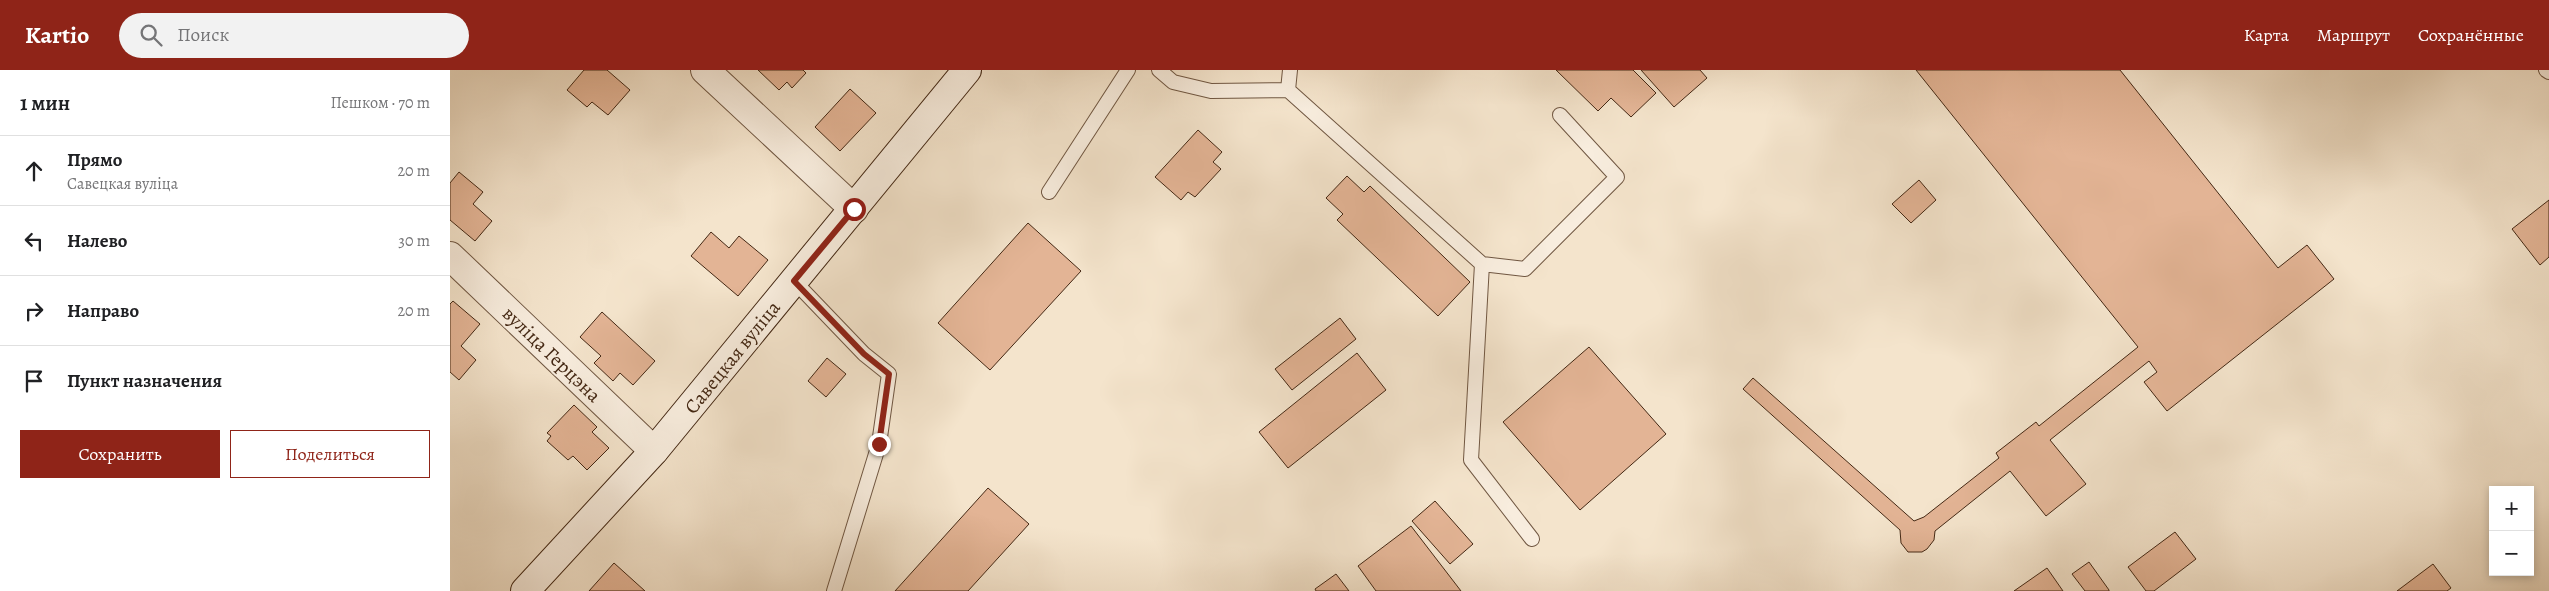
<!DOCTYPE html>
<html lang="ru">
<meta charset="utf-8">
<style>
body{margin:0;font-family:Alegreya,serif;background:#f2f2f2;color:#202124}
.controls{position:absolute;right:15px;bottom:15px;display:grid;overflow:hidden;border-radius:0px;box-shadow:0 2px 8px #0003}
.controls button{width:45px;height:45px;display:grid;place-items:center;padding:0;border:0;border-bottom:1px solid #e0e0e0;background:#fff;color:#202124;font:25px sans-serif}
.stop{position:absolute;width:15px;height:15px;margin:-11px;border:4px solid #8f2418;border-radius:50%;background:#fff}
.stop.end{background:#8f2418;border-color:#fff;box-shadow:0 1px 5px #0008}
.list{margin:0;padding:0;list-style:none}
h2{display:flex;justify-content:space-between;align-items:center;height:65px;margin:0;padding:0 20px;font-size:21px}
h2 small{font-size:16px;font-weight:400;color:#757577}
.list li{display:grid;grid-template-columns:32px 1fr auto;gap:15px;align-items:center;box-sizing:border-box;height:70px;padding:0 20px;border-top:1px solid #e0e0e0}
.list b{display:block;font-size:19px;white-space:nowrap}
.list p{margin:0;font-size:16px;white-space:nowrap;color:#757577}
.list em{font-size:16px;font-style:normal;color:#757577}
.actions{display:flex;gap:10px;padding:15px 20px}
.actions a{flex:1;padding:11px 0;border:1px solid #8f2418;border-radius:0px;text-align:center;font-size:18px;color:#8f2418}
.actions .main{background:#8f2418;color:#fff}
.icon{flex:none;width:28px;height:28px;fill:none;stroke:currentColor;stroke-width:2;stroke-linecap:round;stroke-linejoin:round}
.map{position:relative;flex:none;width:2099px;height:521px;overflow:hidden}
header{display:flex;align-items:center;gap:30px;box-sizing:border-box;height:70px;padding:0 25px;background:#8f2418;color:#fff}
header strong{font-size:24px}
nav{display:flex;gap:28px;margin-inline-start:auto;font-size:18px}
.search{width:350px;height:45px;background:#f2f2f2;display:flex;align-items:center;gap:12px;box-sizing:border-box;padding:0 18px;border-radius:28px;color:#757577;font-size:19px}
main{display:flex}
aside{flex:1;background:#fff}
.map>svg:first-child{display:block}
.building{fill:#e3b495;stroke:#442814}
.lines{fill:none;stroke-linecap:round;stroke-linejoin:round}
.lane-casing{stroke:#705742;stroke-width:16}
.street-casing{stroke:#705742;stroke-width:30}
.secondary-casing{stroke:#442814;stroke-width:30}
.lane{stroke:#f8edde;stroke-width:14}
.street{stroke:#f8edde;stroke-width:28}
.secondary{stroke:#f8edde;stroke-width:28}
.route{stroke:#8f2418;stroke-width:6}
.labels{text-anchor:middle;stroke-width:4;stroke-linejoin:round;paint-order:stroke}
.street-label{font-size:20px;fill:#442814;stroke:#f8edde}
</style>
<header>
<strong>Kartio</strong>
<div class="search"><svg class="icon" aria-label="search" viewBox="0 0 24 24"><circle cx="10" cy="10" r="6"/><path d="M15 15l6 6"/></svg>Поиск</div>
<nav><a>Карта</a><a>Маршрут</a><a>Сохранённые</a></nav>
</header>
<main>
<aside>
<h2>1 мин<small>Пешком · 70 m</small></h2>
<ul class="list">
<li><svg class="icon" aria-label="ahead" viewBox="0 0 24 24"><path d="M12 20V5M6 11l6-6 6 6"/></svg><div><b>Прямо</b><p>Савецкая вуліца</p></div><em>20 m</em></li>
<li><svg class="icon" aria-label="left" viewBox="0 0 24 24"><path d="M17 20v-9H6M10 6l-5 5 5 5"/></svg><div><b>Налево</b></div><em>30 m</em></li>
<li><svg class="icon" aria-label="right" viewBox="0 0 24 24"><path d="M7 20v-9h11M14 6l5 5-5 5"/></svg><div><b>Направо</b></div><em>20 m</em></li>
<li><svg class="icon" aria-label="arrive" viewBox="0 0 24 24"><path d="M6 21V4h12l-3 4 3 4H6"/></svg><div><b>Пункт назначения</b></div></li>
</ul>
<div class="actions"><a class="main">Сохранить</a><a>Поделиться</a></div>
</aside>
<div class="map">
<svg width="2099" height="521" viewBox="0 0 2099 521">
<rect width="100%" height="100%" fill="#f4e4cc"/>
<filter id="stains"><feTurbulence type="fractalNoise" baseFrequency=".004" numOctaves="4"/><feColorMatrix values="0 0 0 0 .2 0 0 0 0 .09 0 0 0 0 .02 0 0 0 .5 -.17"/></filter>
<radialGradient id="worn" r=".72"><stop offset=".6" stop-color="#630" stop-opacity="0"/><stop offset="1" stop-color="#630" stop-opacity=".3"/></radialGradient>
<path class="building" d="M134 0H157L180 20 158 45 142 32 137 37 117 20Z
M308 0H353L356 3 342 18 337 12 329 20Z
M1106 0H1183L1206 23 1181 47 1161 28 1148 41Z
M1191 0H1250L1257 8 1224 37Z
M1466 0H1670L1828 198 1857 175 1884 209 1717 341 1694 312 1707 302 1699 291 1600 370 1636 414 1596 446 1560 401 1485 461 1484 470 1477 479 1472 482H1458L1451 473 1450 460 1293 319 1303 308 1464 451 1474 447 1549 388 1546 383 1586 352 1589 356 1688 277Z
M400 19 426 43 390 81 365 57Z
M748 60 772 82 763 92 771 99 745 127 738 122 731 130 705 107Z
M9 102 33 122 23 134 42 151 25 171 0 150V113Z
M897 106 914 122 920 116 1020 212 988 246 887 150 893 144 876 128Z
M1469 110 1486 130 1461 153 1442 134Z
M2099 130V187L2090 195 2062 159Z
M578 153 631 201 540 300 488 253Z
M261 162 279 178 289 166 318 190 288 226 241 186Z
M3 231 30 254 11 276 26 290 9 310 0 302V234Z
M152 242 205 291 183 315 170 303 163 311 144 293 151 286 130 267Z
M890 248 906 269 842 320 825 299Z
M1139 277 1216 364 1130 440 1053 352Z
M907 283 936 320 838 398 809 362Z
M377 288 396 304 376 327 358 311Z
M124 335 147 357 142 362 159 378 137 400 123 386 118 390 97 371 101 366 97 363Z
M538 418 579 454 518 521H445Z
M985 431 1023 474 1000 494 962 451Z
M961 456 1011 521H926L908 496Z
M1725 462 1746 489 1704 521H1696L1678 497Z
M1639 492 1659 520V521H1635L1622 504Z
M164 493 195 521H139Z
M1983 494 2001 518 1997 521H1947Z
M1597 498 1613 521H1564Z
M886 504 899 521H866L865 519Z"/>
<g class="lines">
<g class="lane-casing">
<path id="lane" d="M709 0 723 12 761 21 838 20 1032 194 1021 390 1082 469
M2096 0 2099 2
M838 20 840 0
M599 122 678 0
M1032 194 1075 199 1167 107 1110 45
M344 211 414 284 439 304 429 374 384 521"/>
</g>
<g class="street-casing">
<path id="street" d="M255 0 404 139
M0 186 204 381"/>
</g>
<g class="secondary-casing">
<path id="secondary" d="M75 521 204 381 517 0"/>
</g>
<use href="#lane" class="lane"/>
<use href="#street" class="street"/>
<use href="#secondary" class="secondary"/>
</g>
<g class="lines">
<path class="route" d="M404 139 344 211 414 284 439 304 429 374"/>
</g>
<g class="labels">
<g class="street-label">
<text transform="translate(102 284) rotate(44)" y="7">вуліца Герцэна</text>
<text transform="translate(282 287) rotate(-51)" y="7">Савецкая вуліца</text>
</g>
</g>
<rect width="100%" height="100%" filter="url(#stains)"/>
<rect width="100%" height="100%" fill="url(#worn)"/>
</svg>
<div class="controls">
<button>+</button>
<button>−</button>
</div>
<div class="stop" style="left:404px;top:139px"></div>
<div class="stop end" style="left:429px;top:374px"></div>
</div>
</main>
